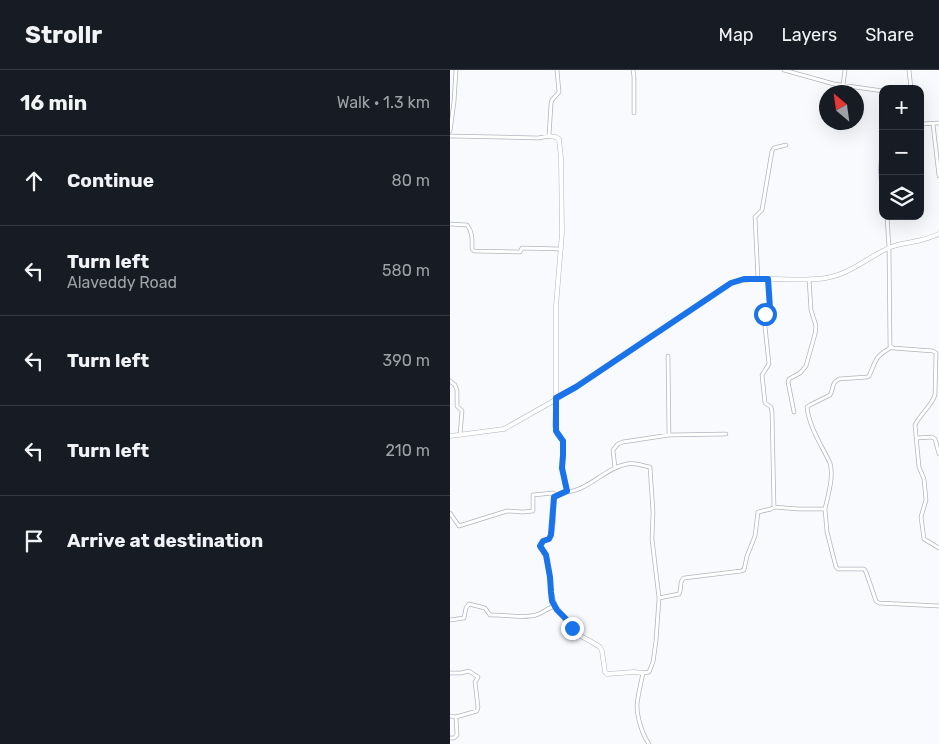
<!DOCTYPE html>
<meta charset="utf-8">
<style>
body{margin:0;font-family:Rubik,sans-serif;background:#242831;color:#f1f3f6}
.controls{position:absolute;right:15px;top:15px;display:grid;overflow:hidden;border-radius:10px;box-shadow:0 5px 20px #0002}
.controls button{width:45px;height:45px;display:grid;place-items:center;padding:0;border:0;border-bottom:1px solid #363941;background:#171b24;color:#f1f3f6;font:25px sans-serif}
.compass{position:absolute;left:369px;top:15px;width:45px;height:45px;border-radius:50%;background:#171b24;box-shadow:0 5px 20px #0002;rotate:331deg}
.stop{position:absolute;width:15px;height:15px;margin:-11px;border:4px solid #1a73e8;border-radius:50%;background:#fff}
.stop.end{background:#1a73e8;border-color:#fff;box-shadow:0 1px 5px #0008}
.list{margin:0;padding:0;list-style:none}
h2{display:flex;justify-content:space-between;align-items:center;height:65px;margin:0;padding:0 20px;font-size:21px}
h2 small{font-size:16px;font-weight:400;color:#9ea1a6}
.list li{display:grid;grid-template-columns:32px 1fr auto;gap:15px;align-items:center;box-sizing:border-box;height:90px;padding:0 20px;border-top:1px solid #363941}
.list b{display:block;font-size:19px;white-space:nowrap}
.list p{margin:0;font-size:16px;white-space:nowrap;color:#9ea1a6}
.list em{font-size:16px;font-style:normal;color:#9ea1a6}
.icon{flex:none;width:28px;height:28px;fill:none;stroke:currentColor;stroke-width:2;stroke-linecap:round;stroke-linejoin:round}
.map{position:relative;flex:none;width:489px;height:674px;overflow:hidden}
header{display:flex;align-items:center;gap:30px;box-sizing:border-box;height:70px;padding:0 25px;background:#171b24;border-bottom:1px solid #363941}
header strong{font-size:24px}
nav{display:flex;gap:28px;margin-inline-start:auto;font-size:18px}
main{display:flex}
aside{flex:1;background:#171b24}
.map>svg:first-child{display:block}
.lines{fill:none;stroke-linecap:round;stroke-linejoin:round}
.minor-casing{stroke:#b1b5be;stroke-width:4.5}
.tertiary-casing{stroke:#b1b5be;stroke-width:5}
.minor{stroke:#fff;stroke-width:3}
.tertiary{stroke:#fff;stroke-width:4}
.route{stroke:#1a73e8;stroke-width:6}
</style>
<header>
<strong>Strollr</strong>
<nav><a>Map</a><a>Layers</a><a>Share</a></nav>
</header>
<main>
<aside>
<h2>16 min<small>Walk · 1.3 km</small></h2>
<ul class="list">
<li><svg class="icon" aria-label="ahead" viewBox="0 0 24 24"><path d="M12 20V5M6 11l6-6 6 6"/></svg><div><b>Continue</b></div><em>80 m</em></li>
<li><svg class="icon" aria-label="left" viewBox="0 0 24 24"><path d="M17 20v-9H6M10 6l-5 5 5 5"/></svg><div><b>Turn left</b><p>Alaveddy Road</p></div><em>580 m</em></li>
<li><svg class="icon" aria-label="left" viewBox="0 0 24 24"><path d="M17 20v-9H6M10 6l-5 5 5 5"/></svg><div><b>Turn left</b></div><em>390 m</em></li>
<li><svg class="icon" aria-label="left" viewBox="0 0 24 24"><path d="M17 20v-9H6M10 6l-5 5 5 5"/></svg><div><b>Turn left</b></div><em>210 m</em></li>
<li><svg class="icon" aria-label="arrive" viewBox="0 0 24 24"><path d="M6 21V4h12l-3 4 3 4H6"/></svg><div><b>Arrive at destination</b></div></li>
</ul>
</aside>
<div class="map">
<svg width="489" height="674" viewBox="0 0 489 674">
<rect width="100%" height="100%" fill="#f8fafe"/>
<g class="lines">
<g class="minor-casing">
<path id="minor" d="M183 0 184 7V43
M334 0 384 14 433 21
M459 0 461 19
M393 15 395 0
M470 54 489 53
M483 54 489 106
M0 61 4 32 6 0
M0 66 88 68 99 66 101 34 102 30 109 22 107 0
M433 81C429 95 430 107 433 121
M437 146 439 178 440 276 443 278 483 281 486 283 485 325C481 337 470 344 465 355L469 397 474 409 476 430 471 447 474 469 489 478
M0 154 17 155C23 162 22 170 22 179L24 181 68 182H70L72 178 111 179
M308 209 305 147 312 140 322 81 324 78 336 75
M218 286 219 365
M0 311 5 315 7 320V336L12 341 10 365
M344 342 338 312 339 309 350 303 356 296 365 264 366 256 361 240 359 209
M467 368 482 367 485 369 489 384
M165 398 163 380 168 374 173 372 219 365 276 364
M117 422C139 420 155 398 177 394 184 392 193 396 200 397L203 442 202 469 209 528 206 571 203 592 199 602 193 603C191 613 188 624 187 635 187 647 192 664 199 674
M324 437 348 439H375L377 462 386 497 388 499H414L416 502 426 531 429 533 489 536
M375 439C378 425 384 407 380 393 372 376 359 357 357 337L360 335 380 325C384 319 381 313 389 309L417 307 419 306C427 289 424 287 442 277
M0 443 9 456 57 441 73 442 83 441V425L103 423 106 425
M209 528 229 524C233 518 228 512 234 508L291 501 294 500 297 486 305 466 308 442 321 439 324 437 322 342 321 337 315 333 312 305 319 294 314 247 320 238 318 209
M0 550 14 548 16 538 19 534 35 538 40 545C55 544 71 549 86 545 92 543 98 538 105 536
M0 603H11L19 601 28 607 25 612 28 637 27 641 6 647 0 646
M0 668H4L7 665 6 647"/>
</g>
<g class="tertiary-casing">
<path id="tertiary" d="M99 66 106 67 109 69 111 88 112 163 106 236V328L105 356 108 366 113 371V385L112 398 117 421 106 425 104 427C103 441 105 456 99 469L93 471 91 476 96 485 100 507 101 522 105 536 116 549 127 564 140 571 150 577 152 581 155 602 157 604 184 602 193 603
M0 366 54 359 100 333 126 317 281 213C311 204 344 213 376 208 401 204 419 186 441 177 451 173 461 173 471 170 477 169 483 166 489 164"/>
</g>
<use href="#minor" class="minor"/>
<use href="#tertiary" class="tertiary"/>
</g>
<g class="lines">
<path class="route" d="M122 558 116 549 107 540 102 531 101 522 100 507 96 485 90 476 93 471 99 469 101 465 104 427 117 421 112 398 113 385V371L106 361V328L126 317 281 213 294 209H318L320 238 315 244"/>
</g>
</svg>
<div class="controls">
<button>+</button>
<button>−</button>
<button><svg class="icon" aria-label="layers" viewBox="0 0 24 24"><path d="M12 4l9 5-9 5-9-5zM3 14l9 5 9-5"/></svg></button>
</div>
<svg class="compass" viewBox="-18 -18 36 36"><path d="M0-13l5 13h-10z" fill="#e53935"/><path d="M0 13l5-13h-10z" fill="#9ea1a6"/></svg>
<div class="stop" style="left:315px;top:244px"></div>
<div class="stop end" style="left:122px;top:558px"></div>
</div>
</main>
